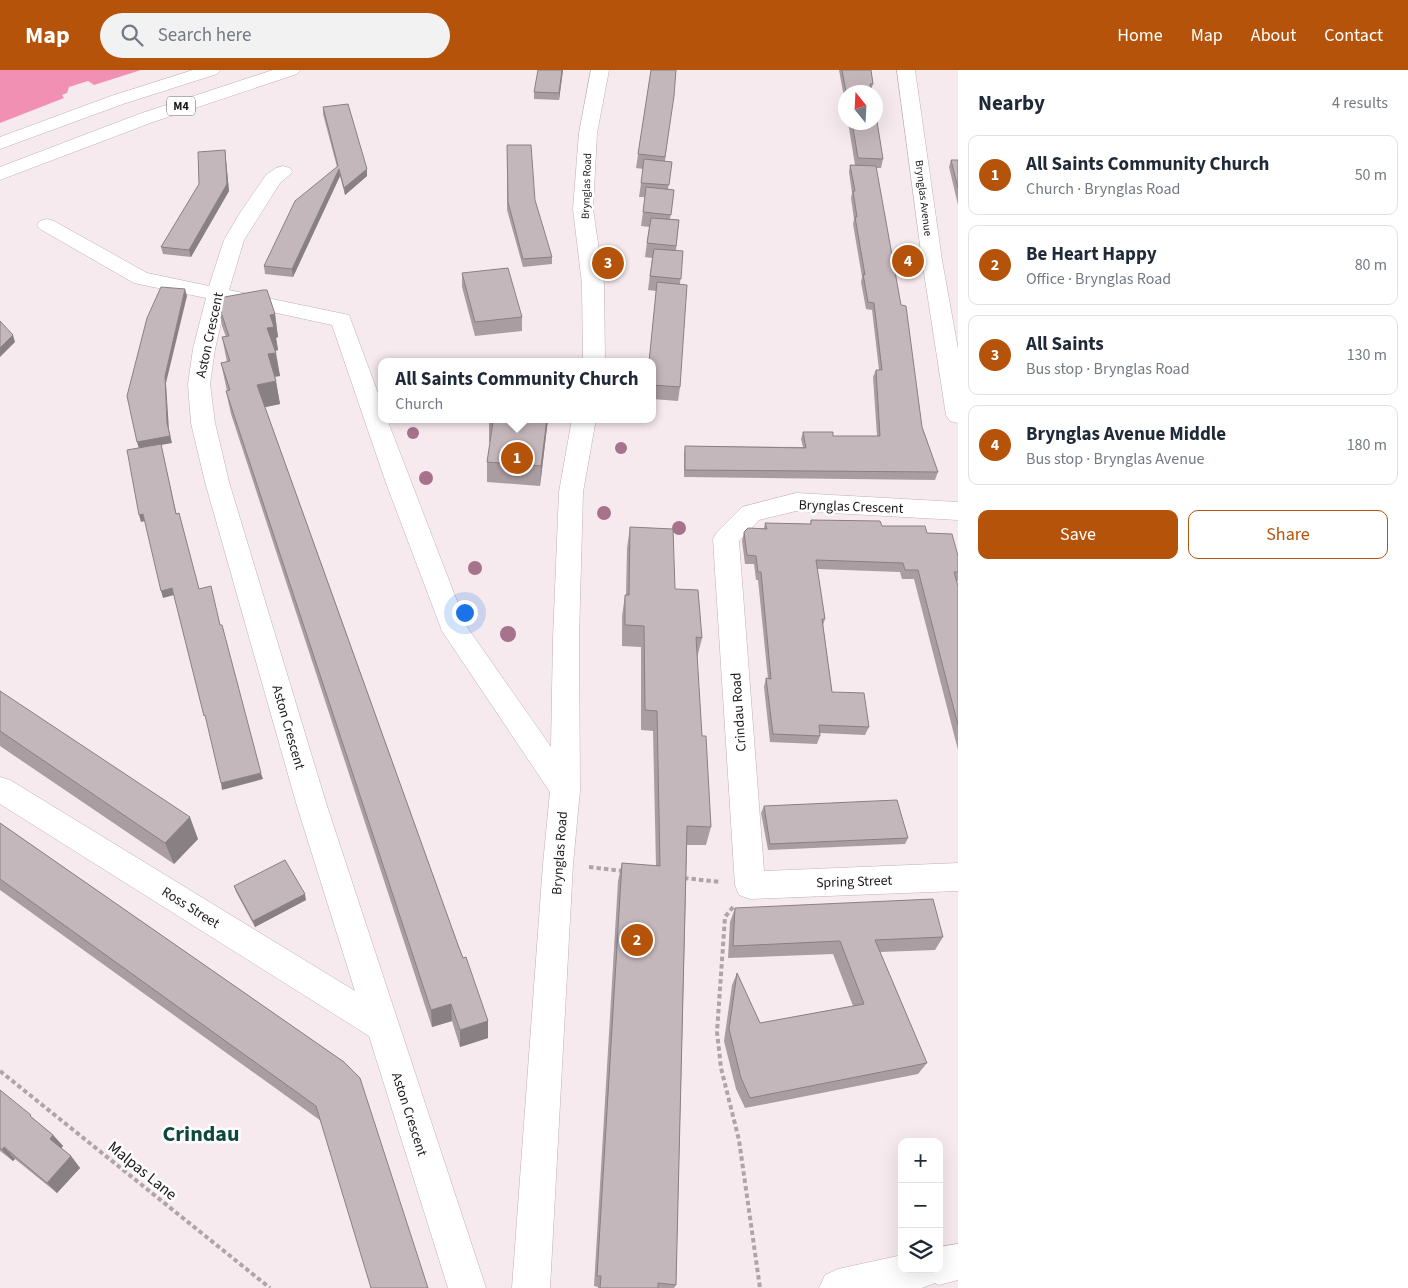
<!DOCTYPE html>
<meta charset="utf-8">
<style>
body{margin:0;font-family:"Source Sans 3",sans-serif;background:#f2f2f3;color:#1f2937}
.controls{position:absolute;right:15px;bottom:15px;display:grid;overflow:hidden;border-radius:10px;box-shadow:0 5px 20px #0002}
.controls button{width:45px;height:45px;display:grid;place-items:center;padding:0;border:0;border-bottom:1px solid #e0e1e3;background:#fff;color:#1f2937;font:25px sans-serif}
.compass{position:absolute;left:838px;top:15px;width:45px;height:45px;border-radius:50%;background:#fff;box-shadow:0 5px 20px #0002;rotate:342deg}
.you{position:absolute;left:464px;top:542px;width:18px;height:18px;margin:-12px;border:4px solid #fff;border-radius:50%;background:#1a73e8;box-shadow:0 0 0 8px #1a73e833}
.badge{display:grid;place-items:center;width:32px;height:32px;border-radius:50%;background:#b45309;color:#fff;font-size:16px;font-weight:700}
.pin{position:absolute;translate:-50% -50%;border:2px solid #fff;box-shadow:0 1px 5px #0006}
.popup{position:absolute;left:378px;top:288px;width:278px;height:65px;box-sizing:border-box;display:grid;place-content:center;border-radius:10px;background:#fff;filter:drop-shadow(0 1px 4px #0005);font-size:16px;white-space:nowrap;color:#747a83}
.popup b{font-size:19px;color:#1f2937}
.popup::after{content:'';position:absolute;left:50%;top:100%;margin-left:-10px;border:10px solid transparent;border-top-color:#fff}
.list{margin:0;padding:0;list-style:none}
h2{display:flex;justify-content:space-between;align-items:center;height:65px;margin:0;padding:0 20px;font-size:21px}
h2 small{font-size:16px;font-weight:400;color:#747a83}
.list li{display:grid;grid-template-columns:32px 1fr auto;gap:15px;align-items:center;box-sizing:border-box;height:80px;margin:0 10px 10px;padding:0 10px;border:1px solid #e0e1e3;border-radius:10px}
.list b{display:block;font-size:19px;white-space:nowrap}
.list p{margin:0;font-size:16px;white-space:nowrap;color:#747a83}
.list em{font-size:16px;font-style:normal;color:#747a83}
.actions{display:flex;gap:10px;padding:15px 20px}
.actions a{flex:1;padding:11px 0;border:1px solid #b45309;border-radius:10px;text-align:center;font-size:18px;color:#b45309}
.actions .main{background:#b45309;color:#fff}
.icon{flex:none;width:28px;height:28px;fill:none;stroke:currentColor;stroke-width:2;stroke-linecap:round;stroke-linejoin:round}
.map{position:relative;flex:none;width:958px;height:1218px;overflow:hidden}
header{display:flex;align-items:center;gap:30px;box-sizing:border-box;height:70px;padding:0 25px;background:#b45309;color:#fff}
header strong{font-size:24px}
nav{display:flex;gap:28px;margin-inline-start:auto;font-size:18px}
.search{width:350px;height:45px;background:#f2f2f3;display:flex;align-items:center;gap:12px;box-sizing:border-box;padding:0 18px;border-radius:28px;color:#747a83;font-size:19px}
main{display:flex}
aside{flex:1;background:#fff}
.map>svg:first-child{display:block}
.forest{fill:#f290b4}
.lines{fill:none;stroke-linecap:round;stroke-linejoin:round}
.minor-casing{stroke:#beb1b5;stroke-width:1}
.highway-casing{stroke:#beb1b5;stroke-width:1}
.path{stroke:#afa4a8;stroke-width:4;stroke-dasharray:4.5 3;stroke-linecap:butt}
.minor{fill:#fff;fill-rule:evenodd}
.highway{fill:#fff;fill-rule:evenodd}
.tree{fill:#a7728b}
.wall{fill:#a99da1}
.shaded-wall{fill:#898083}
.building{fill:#c4b7bb;stroke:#898083}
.labels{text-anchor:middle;stroke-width:5;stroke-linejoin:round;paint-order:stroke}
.far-street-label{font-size:11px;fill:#1c1719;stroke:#fff}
.shield{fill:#fff;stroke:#605d5e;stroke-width:1}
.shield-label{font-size:12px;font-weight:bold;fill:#1c1719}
.street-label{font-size:14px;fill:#1c1719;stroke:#fff}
.near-street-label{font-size:16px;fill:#1c1719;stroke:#fff}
.near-district-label{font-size:22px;font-weight:bold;fill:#0e473c;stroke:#fff}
</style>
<header>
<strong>Map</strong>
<div class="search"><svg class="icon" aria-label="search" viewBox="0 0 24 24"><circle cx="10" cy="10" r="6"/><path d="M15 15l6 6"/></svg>Search here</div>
<nav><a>Home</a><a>Map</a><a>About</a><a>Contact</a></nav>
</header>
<main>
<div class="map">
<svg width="958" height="1218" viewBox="0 0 958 1218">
<rect width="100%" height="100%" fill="#f7eaee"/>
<path class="forest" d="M0 0H141L94 15 88 11 69 17 67 23 62 25 64 28 0 53Z"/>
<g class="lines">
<g class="minor-casing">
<path id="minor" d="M591 0H609L597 63 593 139 604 214 605 292H583L582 214 573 139 579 63Z
M897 0H915L942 190 958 279V353L950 351 946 345 922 190Z
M283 96 290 98 293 102 280 113 244 170 229 220 349 245 382 334V349H387L467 557 551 677 553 568 559 422 572 349H596L583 422 579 568 580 720 573 794 550 1218H512L543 794 550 722 442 561 386 413 332 255 226 232 215 279 210 314 215 353 229 412 327 736 486 1218H448L369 966 0 734V707L10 710 355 921 297 736 205 412 191 353 188 314 193 279 206 228 134 213 40 159 37 155 40 151 47 149 54 151 147 203 209 216 224 170 240 143 266 105 276 98Z
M796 423 958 432V450L796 441 759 450 739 471 764 801 958 793V821L750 829 739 825 735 815 713 469 717 462 742 437Z
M958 1174V1210L939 1215 935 1213 922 1218H819L825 1205 838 1199 902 1185V1199H939V1177Z"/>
</g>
<g class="highway-casing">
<path id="highway" d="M193 0H220L217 4 123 34 0 79V67L111 26Z
M273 0H300L297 4 153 52 0 110V97L139 44Z"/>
</g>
<path class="path" d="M589 797 623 801
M684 808 720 812
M733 837 725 847 717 962 721 998 739 1070 760 1218
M0 1001 270 1218"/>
<use href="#minor" class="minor"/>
<use href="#highway" class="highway"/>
</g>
<g class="tree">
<circle cx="413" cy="363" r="6"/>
<circle cx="621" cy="378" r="6"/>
<circle cx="426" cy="408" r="7"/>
<circle cx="604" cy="443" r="7"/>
<circle cx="679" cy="458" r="7"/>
<circle cx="475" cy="498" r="7"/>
<circle cx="508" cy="564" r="8"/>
</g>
<path class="wall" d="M563 0 559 30 534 29V22Z
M651 0H676L665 91 672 92 668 119 674 120 670 149 679 150 676 181H683L680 214V317L678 331 652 329V292H649L656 221 648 220 652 188 645 187 649 157 641 156 645 127H639L643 99 636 98Z
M839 0H871L873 14 871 20 872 22H846V38Z
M323 37 367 106 345 125 340 106 293 207 265 204 264 196 337 97 323 44Z
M848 52H876L883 89 881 98H876L922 357 938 402 935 410 684 407V384L685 376 803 377 801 369 803 362 833 366H877L873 307 876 300H879L878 291 872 240 866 239 861 212 862 207 853 154 854 149 851 128 852 123 849 102 850 95H855Z
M507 75 552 187V194L523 197 507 140Z
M225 80 229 121 191 187 163 184 161 177Z
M951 90H958V135L949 97Z
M462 203 522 247V261L475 266 462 217Z
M218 233 275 244 278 267 276 268 278 280 275 281 280 306 275 307 280 334 265 337 458 875 488 951V968L460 977 452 951 432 957 231 344 226 321H227L221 293 227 292 222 267H226L222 256Z
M489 349H548L540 416 487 412V392L490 372H489Z
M811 450 882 456 927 463 958 486V511H957L958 516V680L914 509H902L900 502 817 499 825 549 823 555 832 622 869 657 865 665 820 663V666L817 674 770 672 764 617 766 608 768 609 758 510H756L754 494H745L742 471 744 462 764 458 765 453 810 454Z
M630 457 675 519 702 568 697 588 702 666 711 757 706 775H687L676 1215 674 1218H598V1217L594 1216 618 811 622 793 656 796 653 661 641 660V577L622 576V546L625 525H626L627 478Z
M0 621 198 769 174 794 0 676Z
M764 736 908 768 905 774 768 780 761 743Z
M0 753 344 992 321 1051 0 820Z
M234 816 306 830 255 857 236 822Z
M735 838 943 867 935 880 880 882 927 993 918 1004 745 1038 736 1019 724 971 732 915 737 903 760 953 853 936 833 884 728 888 730 852Z
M0 1020 36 1051 53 1065 63 1076 61 1078 71 1086 80 1098 57 1123 15 1089 13 1091 0 1081Z"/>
<path class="shaded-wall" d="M562 0H563L559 30V23Z
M225 80 229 121 191 187 189 180Z
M339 99 340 106 293 207 292 199Z
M367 99V106L345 125 344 118Z
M185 219 187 226 166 313 169 360 172 373 161 375 178 451 139 379 137 372 165 306Z
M275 244 278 267 276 268 278 280 271 282 267 258 270 245Z
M13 265 15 272 0 287V278Z
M276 283 280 306 271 307 268 284Z
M276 311 280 334 261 338 257 315Z
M547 349H548L540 416 541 396Z
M143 444 145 451 141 452 139 445Z
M172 518 174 525 163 528 161 521Z
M261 703 263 709 222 720 221 713Z
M190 747 198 769 174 794 165 773Z
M305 824 306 830 255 857 253 851Z
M451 934 452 951 432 957 431 940Z
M488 951V968L460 977V960Z
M53 1065 63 1076 60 1080 50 1069Z
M4 1077 15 1089 13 1091 2 1080Z
M71 1086 80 1098 57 1123 47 1113Z"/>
<path class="building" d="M538 0H562L559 23 534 22Z
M651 0H676L674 26 665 87 638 84Z
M842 0H871L873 14H870L872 22H846Z
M348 34 367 99 344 118 339 99 292 199 264 196 295 131 338 96 323 37Z
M876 45 883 89 858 88 852 52H876Z
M507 75H531L535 130 552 187 523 189 508 132Z
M225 80 227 114 189 180 161 177 199 114 198 82Z
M644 89 672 92 669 115 641 113Z
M951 90H958V118Z
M850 95 876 96 901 235 906 236 922 357 938 402 685 400V376L806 378 803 362H833V366H880L876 300H882L880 284 874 233 868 232 863 204 865 205 855 147H857L853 121H855Z
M646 117 674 120 671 145 643 142Z
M651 148 679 150 676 176 647 173Z
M654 179 683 181 681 209 650 206Z
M508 198 522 247 475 252 462 203Z
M657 212 687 215 680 317 652 315V292H649Z
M161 217 185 219 165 306 167 353 170 366 137 372 127 326 147 248Z
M263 220H267L275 244 270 245 274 257 267 258 276 283 268 284 276 311 257 315 458 875 463 888 466 887 488 951 460 960 451 934 431 940 226 321 230 320 221 293 230 291 222 267 229 266 218 233 219 228Z
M0 251 13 265 0 278Z
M489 349H547L541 396 487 392 493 352 489 351Z
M161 374 176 444 179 443 199 519 211 516 220 555H222L261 703 221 713 205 645 204 646 172 518 161 521 143 444 139 445 127 380Z
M811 450 880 451 882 456H925L927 463 952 464 958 486V502H954L958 516V655L918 500H905L903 493 816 490 825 549H822L832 622 864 623 869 657 819 655 820 666 773 664 766 608 771 609 761 502H758L756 486 747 485 744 462 748 458 767 459 765 453 811 454Z
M630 457 673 459 675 519 698 520 702 568 696 567 702 666H706L711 757 687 756 676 1215 658 1213V1218H600L601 1206H597L622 793 660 796 657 641 645 640 644 556 625 555V525H629Z
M0 621 190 747 165 773 0 661Z
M897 730 908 768 770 774 764 736Z
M0 753 344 992 360 1008 428 1218H371L316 1036 0 809Z
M285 790 305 824 253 851 234 816Z
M933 829 943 867 875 870 927 993 750 1028 741 1008 729 959 737 903 760 953 864 934 840 871 733 876 735 838Z
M0 1020 31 1045 30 1046 53 1065 50 1069 71 1086 47 1113 4 1077 2 1080 0 1078Z"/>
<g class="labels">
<g class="far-street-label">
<text transform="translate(586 116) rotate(-88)" y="4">Brynglas Road</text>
<text transform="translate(924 128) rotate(83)" y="4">Brynglas Avenue</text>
</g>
<rect class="shield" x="167" y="26.5" width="28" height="19" rx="4"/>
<g class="shield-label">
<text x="181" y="40">M4</text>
</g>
<g class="street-label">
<text transform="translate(209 265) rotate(-78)" y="5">Aston Crescent</text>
<text transform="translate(851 436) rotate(2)" y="5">Brynglas Crescent</text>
<text transform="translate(738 642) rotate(-94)" y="5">Crindau Road</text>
<text transform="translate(289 657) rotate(74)" y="5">Aston Crescent</text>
<text transform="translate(559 783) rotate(-86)" y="5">Brynglas Road</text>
<text transform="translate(854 811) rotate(-2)" y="5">Spring Street</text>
<text transform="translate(191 837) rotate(32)" y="5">Ross Street</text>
<text transform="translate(410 1044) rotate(72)" y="5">Aston Crescent</text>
</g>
<g class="near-street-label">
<text transform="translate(143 1100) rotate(39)" y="6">Malpas Lane</text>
</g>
<g class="near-district-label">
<text x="201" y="1071">Crindau</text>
</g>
</g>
</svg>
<div class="controls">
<button>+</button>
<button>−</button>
<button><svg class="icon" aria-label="layers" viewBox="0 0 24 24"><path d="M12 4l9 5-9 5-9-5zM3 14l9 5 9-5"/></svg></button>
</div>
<svg class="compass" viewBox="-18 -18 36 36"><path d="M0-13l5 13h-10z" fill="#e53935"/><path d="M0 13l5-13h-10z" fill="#747a83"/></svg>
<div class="you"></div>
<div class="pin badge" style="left:517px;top:388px">1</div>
<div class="popup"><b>All Saints Community Church</b>Church</div>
<div class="pin badge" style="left:637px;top:870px">2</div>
<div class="pin badge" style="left:608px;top:193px">3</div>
<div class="pin badge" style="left:908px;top:191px">4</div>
</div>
<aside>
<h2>Nearby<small>4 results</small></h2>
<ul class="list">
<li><span class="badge">1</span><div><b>All Saints Community Church</b><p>Church · Brynglas Road</p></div><em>50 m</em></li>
<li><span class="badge">2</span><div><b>Be Heart Happy</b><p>Office · Brynglas Road</p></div><em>80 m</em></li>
<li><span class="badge">3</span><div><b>All Saints</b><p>Bus stop · Brynglas Road</p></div><em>130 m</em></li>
<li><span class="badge">4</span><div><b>Brynglas Avenue Middle</b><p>Bus stop · Brynglas Avenue</p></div><em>180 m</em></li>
</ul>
<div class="actions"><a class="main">Save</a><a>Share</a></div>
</aside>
</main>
